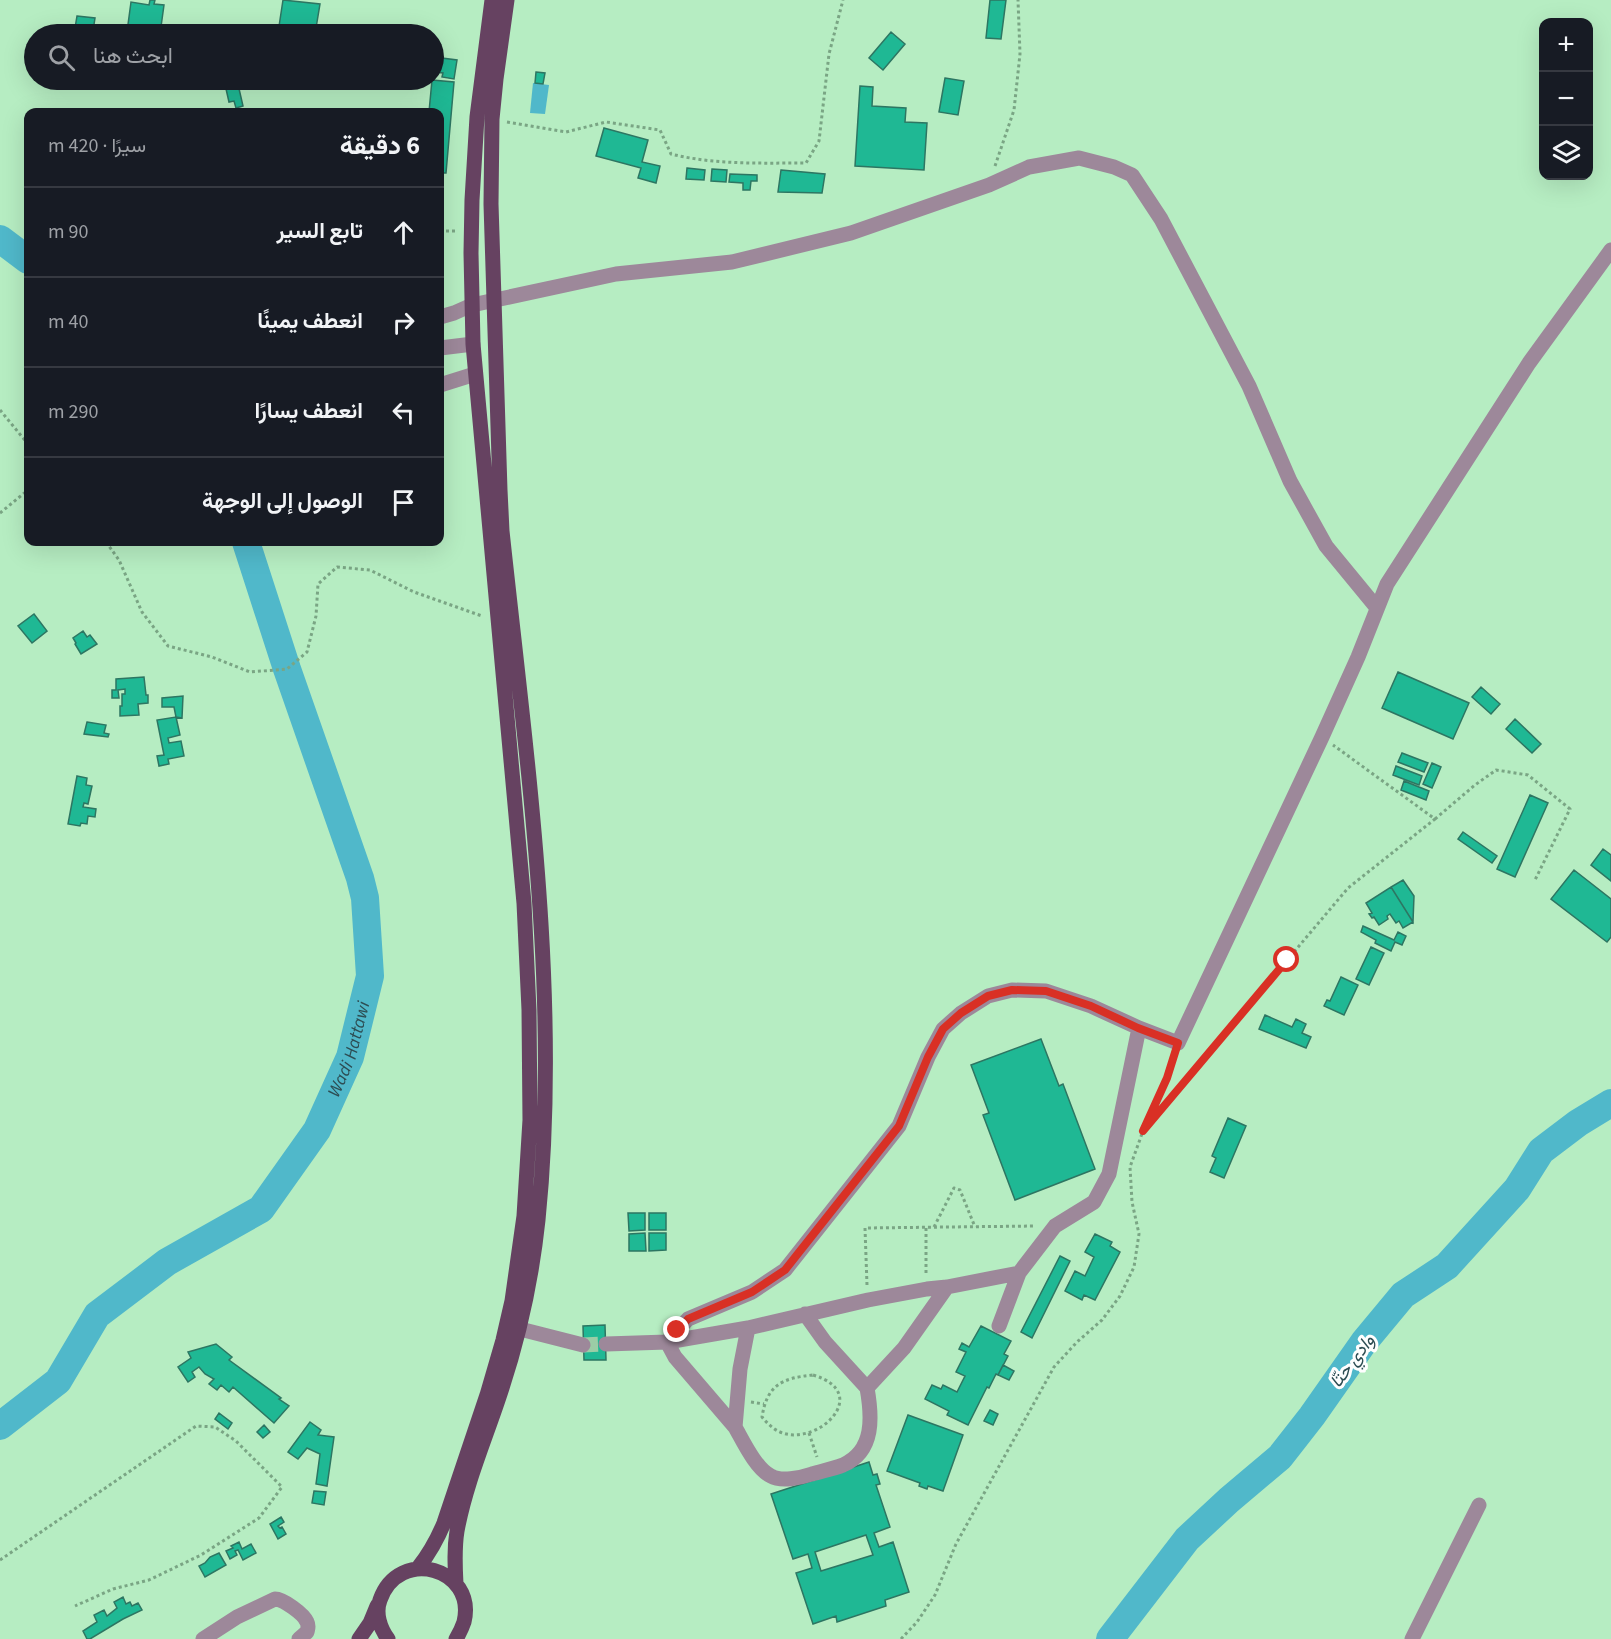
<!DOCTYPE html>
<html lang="ar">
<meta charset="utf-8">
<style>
body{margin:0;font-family:"Source Sans 3",Vazirmatn,sans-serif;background:#242831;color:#f1f3f6;direction:rtl}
.controls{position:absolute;right:18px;top:18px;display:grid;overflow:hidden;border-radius:12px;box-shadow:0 6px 24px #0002}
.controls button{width:54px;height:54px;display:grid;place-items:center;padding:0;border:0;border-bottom:2px solid #363941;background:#171b24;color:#f1f3f6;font:30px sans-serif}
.stop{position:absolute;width:18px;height:18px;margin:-14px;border:4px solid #d93025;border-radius:50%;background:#fff}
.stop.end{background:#d93025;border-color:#fff;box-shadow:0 2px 6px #0008}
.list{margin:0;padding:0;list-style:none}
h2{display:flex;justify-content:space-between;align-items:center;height:78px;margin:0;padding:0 24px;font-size:26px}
h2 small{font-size:20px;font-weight:400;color:#9ea1a6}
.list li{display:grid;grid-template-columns:39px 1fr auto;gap:18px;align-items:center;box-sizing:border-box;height:90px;padding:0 24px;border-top:2px solid #363941}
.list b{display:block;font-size:22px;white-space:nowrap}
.list em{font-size:20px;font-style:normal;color:#9ea1a6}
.icon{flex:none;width:33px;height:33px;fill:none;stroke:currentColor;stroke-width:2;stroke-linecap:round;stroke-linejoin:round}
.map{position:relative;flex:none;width:1611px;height:1639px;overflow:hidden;direction:ltr}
.search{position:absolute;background:#171b24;box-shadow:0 6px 24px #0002;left:24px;top:24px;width:420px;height:66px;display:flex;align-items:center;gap:15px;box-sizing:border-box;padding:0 21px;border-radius:33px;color:#9ea1a6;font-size:22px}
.panel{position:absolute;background:#171b24;box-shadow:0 6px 24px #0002;left:24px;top:108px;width:420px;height:438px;border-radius:12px;direction:rtl}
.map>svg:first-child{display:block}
.water{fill:#50b8ca}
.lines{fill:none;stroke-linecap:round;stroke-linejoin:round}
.river{stroke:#50b8ca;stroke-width:28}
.building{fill:#1fb894;stroke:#2d7662;stroke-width:1.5;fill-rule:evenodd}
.minor-tunnel{stroke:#9bcda6;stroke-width:15;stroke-dasharray:15 8;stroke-linecap:butt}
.path{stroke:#7aa584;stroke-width:3;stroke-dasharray:3 3;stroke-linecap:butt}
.minor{stroke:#9d889a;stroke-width:15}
.major{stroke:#664261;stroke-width:15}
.route{stroke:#d93025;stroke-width:8}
.labels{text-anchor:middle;stroke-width:6;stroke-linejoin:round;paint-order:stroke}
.water-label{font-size:18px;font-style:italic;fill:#2d4d53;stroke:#fefefe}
</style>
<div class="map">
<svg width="1611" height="1639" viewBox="0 0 1611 1639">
<rect width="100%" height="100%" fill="#b6edc2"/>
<path class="water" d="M533 83 549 85 545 114 530 113Z"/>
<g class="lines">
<g class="river">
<path d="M0 239 28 260"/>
<path id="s1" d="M0 1426 58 1381 97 1315 167 1262 261 1209 317 1130 350 1057 370 976 365 898 360 878 287 669 246 542"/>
<path d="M1110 1639 1187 1539 1229 1500 1280 1457 1312 1416 1364 1342 1403 1295 1447 1266 1517 1189 1541 1151 1578 1123 1611 1103"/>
</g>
</g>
<path class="building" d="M150 0H155L154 4 164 5 160 34 145 32 144 34H133V33L127 32 131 2 149 5Z
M283 0 320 4 315 34 278 33Z
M990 0H1006L1001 39 986 38Z
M77 16 95 18 93 31 83 30V34H74Z
M891 32 905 44 883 70 869 58Z
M434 57 457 60 454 79 442 77 443 73 434 72Z
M536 72 545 73 543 84 535 83Z
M945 78 964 81 958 115 939 112Z
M224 80H237L243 106 236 108 234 101 229 102Z
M432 80 454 82 446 173H440V112H429Z
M860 86 873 87 872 106 906 108 905 122 927 123 924 170 855 166Z
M604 128 648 140 642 162 660 166 656 183 638 178 641 168 596 156Z
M687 168 705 170 704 180 686 179Z
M712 169 727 170 726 182 711 181Z
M781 170 825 174 822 193 778 192Z
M730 174 757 175V181H751L750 190H743V183L729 182Z
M440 237 443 238 440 278Z
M34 614 47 631 32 643 18 626Z
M83 631 87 637 90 635 97 644 81 654 75 644 76 643 73 638Z
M1398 672 1469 703 1453 739 1382 708Z
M144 677 146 695H148V703L138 704 139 715 120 716V706H122V694H125V689L118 690 119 698H112V690H116V679Z
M1481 687 1500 704 1491 714 1472 697Z
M183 696 182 718 176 717 174 707H162V698Z
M176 717 180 735 168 738 169 743 181 741 184 756 168 759 169 764 159 766 157 756 164 755 157 720Z
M1515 719 1541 744 1532 753 1506 729Z
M87 722 106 725 104 733 109 734 108 737 84 734Z
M1402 753 1428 763 1424 772 1398 762Z
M1432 763 1441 767 1432 788 1423 784Z
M1396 766 1422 776 1419 785 1393 775Z
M77 776 87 778 86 785 92 786 88 804 84 803 83 807 96 809 95 817 88 816 87 824 81 823 80 826 68 824Z
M1404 781 1429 791 1426 800 1401 790Z
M1530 795 1548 803 1515 877 1497 869Z
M1463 832 1497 856 1492 863 1458 839Z
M1603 849 1611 855V881L1591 865Z
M1574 870 1611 899V937L1607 942 1551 899Z
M1403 880 1414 896 1413 922 1391 887Z
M1391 887 1413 922 1403 928 1399 921 1396 923 1390 914 1387 916 1388 919 1379 925 1374 917 1372 918 1369 914 1372 913 1366 903Z
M1363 926 1394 940 1398 932 1406 936 1402 945 1395 942 1391 951 1375 943 1376 940 1361 932Z
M1371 947 1384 953 1369 985 1356 979Z
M1341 977 1358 985 1344 1015 1324 1006 1327 1000 1330 1001Z
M1265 1015 1292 1027 1296 1019 1306 1024 1302 1033 1311 1037 1306 1048 1259 1029Z
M1041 1039 1059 1086 1063 1084 1095 1169 1015 1200 983 1115 989 1113 971 1065Z
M1228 1118 1246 1126 1224 1178 1210 1172 1216 1158 1212 1156Z
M628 1213H645V1230L629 1231Z
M649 1213H666V1230H649Z
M645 1233 646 1251H629V1234Z
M649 1233H666V1250L649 1251Z
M1095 1234 1112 1242 1110 1246 1120 1252 1095 1300 1084 1295 1082 1300 1065 1291 1075 1271 1085 1276 1094 1257 1085 1252Z
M1060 1256 1070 1261 1032 1338 1021 1332Z
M605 1325 606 1360H584L583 1326Z
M981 1326 1011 1341 1004 1354 1008 1356 998 1375 996 1374 989 1388 987 1387 968 1425 947 1415 949 1411 925 1399 932 1385 941 1389 943 1385 957 1392 965 1376 956 1372 966 1352 959 1349 962 1343 969 1347Z
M216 1344 232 1357 229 1360 281 1398 279 1399 289 1406 274 1423 233 1387 229 1392 221 1385 217 1390 209 1384 214 1379 205 1374 199 1367 192 1372 195 1377 188 1382 178 1367 191 1358 188 1352Z
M1003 1365 1014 1371 1009 1380 998 1375Z
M990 1410 998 1414 993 1425 984 1421Z
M219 1413 232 1423 228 1429 215 1419Z
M908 1415 963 1435 943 1491 928 1486 927 1489 919 1486 920 1483 887 1471Z
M310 1422 321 1430 318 1435 334 1437 327 1486 316 1484 320 1454 307 1448 298 1459 288 1452Z
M264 1425 270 1432 263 1438 257 1432Z
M869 1462 873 1475 877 1474 880 1484 876 1485 890 1527 874 1533 879 1547 893 1542 909 1592 885 1600 886 1606 837 1622 836 1616 813 1624 796 1573 812 1568 808 1554 793 1559 771 1494ZM866 1535 873 1555 821 1571 815 1552Z
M314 1491 326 1492 324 1505 312 1503Z
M281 1517 284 1522 278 1526 280 1528 282 1527 286 1534 278 1539 270 1524Z
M239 1542 242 1549 251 1544 256 1553 243 1560 238 1550 235 1551 237 1555 230 1559 226 1551 233 1548 231 1546Z
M219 1553 226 1565 205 1577 199 1566 205 1563 210 1557Z
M123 1597 126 1604 130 1602 132 1606 138 1603 142 1610 123 1619 90 1639H87L83 1631 97 1622 94 1615 104 1610 107 1616 117 1608 114 1602Z"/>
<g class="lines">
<path class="minor-tunnel" d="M583 1345 606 1344"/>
<path class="path" d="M507 122 566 132 606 122 660 130 671 154C715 165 761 163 806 163L819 141 829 54 843 0
M995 166 1014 110 1020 54 1018 0
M440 231H458
M0 410 28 444
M0 513 28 490
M106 542 119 560 142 612 168 646 212 657 250 672 287 669 307 652 316 616 318 584 337 567 370 570 414 592 482 616
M1435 819 1475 785 1496 770 1528 775 1570 809 1535 880
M1147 1126 1348 888 1435 819 1333 745
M934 1227 954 1188 960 1190 975 1227
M926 1228V1275
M867 1285 865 1228 1035 1226
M813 1375C874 1393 817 1448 780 1432 773 1429 767 1423 762 1417 767 1385 782 1378 813 1375Z
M751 1402 764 1404
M809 1433 817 1457
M0 1560 196 1426 215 1427 236 1441 282 1487 259 1518 201 1555 149 1580 113 1589 75 1606
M901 1639 917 1622 935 1595 956 1544 1054 1367 1077 1342 1102 1320 1120 1296 1134 1267 1139 1234 1132 1202 1130 1167 1143 1131 1167 1078 1174 1056"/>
<path class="minor" d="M440 317 454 313 472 305 616 274 732 262 851 233 989 185 1029 167 1079 158 1114 167 1132 175 1161 219 1249 386 1290 481 1326 546 1377 608
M440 348 473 344
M440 385 475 374
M805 1314 825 1342 867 1388 904 1348 947 1287
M999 1326 1019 1273
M748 1328 740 1369 735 1427 675 1357 667 1342 688 1319 752 1292 785 1270 899 1126 928 1057 943 1029 961 1013 988 996 1012 990 1046 991 1091 1006 1139 1028
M520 1329 583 1345
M606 1344 667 1342 748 1328 868 1300 927 1289 947 1287 1019 1273 1055 1226 1094 1202 1109 1174 1139 1028 1178 1043 1322 737 1358 657 1387 584 1529 363 1611 250
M735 1427C743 1441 756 1469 771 1476 781 1482 800 1478 812 1474 822 1471 833 1469 843 1465 875 1451 872 1416 867 1388
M203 1639 237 1617 275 1599C283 1599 304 1614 307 1622 309 1626 308 1628 307 1632L299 1639
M1412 1639 1479 1505"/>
<path class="major" d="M418 1568C429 1554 437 1540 444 1523L487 1395 503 1340 512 1301 524 1216 530 1120 529 1010 524 903 473 344 471 253 472 200 477 117 492 0
M456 1584C455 1566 454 1549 457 1531 466 1482 487 1435 502 1388 520 1333 532 1277 538 1220 561 994 526 756 502 531L500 490 491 204 492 119 496 79 507 0
M359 1639 370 1623 377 1606
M388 1639C380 1628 375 1613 380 1600 399 1546 477 1568 464 1622 462 1628 459 1634 456 1639"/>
</g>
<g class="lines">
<path class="route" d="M677 1330 688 1319 752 1292 785 1270 899 1126 928 1057 943 1029 961 1013 988 996 1012 990 1046 991 1091 1006 1138 1028 1178 1043 1167 1078 1143 1131 1287 960"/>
</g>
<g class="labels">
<g class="water-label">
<text dy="6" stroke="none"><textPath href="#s1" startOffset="530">Wadi Hattawi</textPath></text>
<text transform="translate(1352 1361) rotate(-53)" y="6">وادي حتّا</text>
</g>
</g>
</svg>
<div class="controls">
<button>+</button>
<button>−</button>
<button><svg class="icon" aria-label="layers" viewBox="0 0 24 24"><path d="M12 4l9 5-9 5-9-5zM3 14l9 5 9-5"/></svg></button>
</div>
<div class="stop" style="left:1287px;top:960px"></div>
<div class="stop end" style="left:677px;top:1330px"></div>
<div class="search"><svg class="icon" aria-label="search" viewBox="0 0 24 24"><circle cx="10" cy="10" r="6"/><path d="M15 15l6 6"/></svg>ابحث هنا</div>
<section class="panel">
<h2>6 دقيقة<small>سيرًا · 420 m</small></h2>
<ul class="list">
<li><svg class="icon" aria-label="ahead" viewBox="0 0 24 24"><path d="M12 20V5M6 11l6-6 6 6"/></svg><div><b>تابع السير</b></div><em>90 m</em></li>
<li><svg class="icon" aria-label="right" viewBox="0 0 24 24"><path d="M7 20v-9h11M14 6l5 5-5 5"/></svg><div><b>انعطف يمينًا</b></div><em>40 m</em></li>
<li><svg class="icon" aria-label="left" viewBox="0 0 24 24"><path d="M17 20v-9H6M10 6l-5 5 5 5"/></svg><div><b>انعطف يسارًا</b></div><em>290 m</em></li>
<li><svg class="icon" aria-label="arrive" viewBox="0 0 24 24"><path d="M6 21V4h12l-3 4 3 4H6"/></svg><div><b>الوصول إلى الوجهة</b></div></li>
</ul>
</section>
</div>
